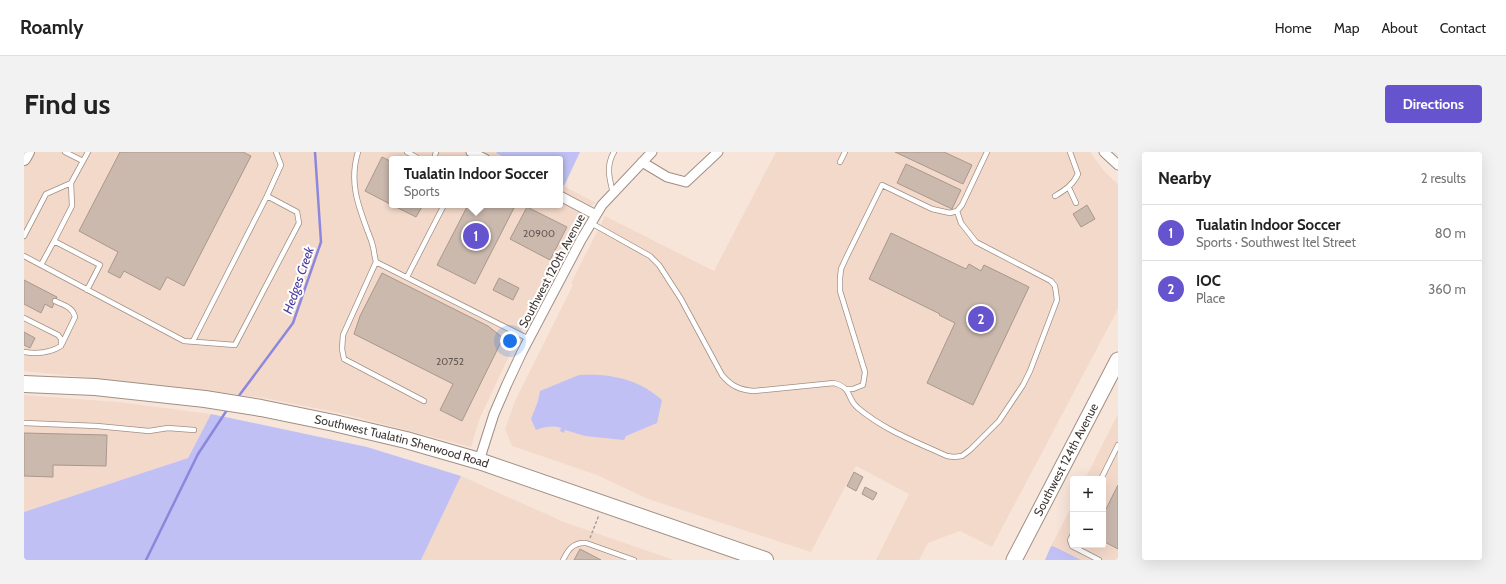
<!DOCTYPE html>
<meta charset="utf-8">
<style>
body{margin:0;font-family:Cabin,sans-serif;background:#f2f2f2;color:#222}
.controls{position:absolute;right:12px;bottom:12px;display:grid;overflow:hidden;border-radius:4px;box-shadow:0 4px 16px #0002}
.controls button{width:36px;height:36px;display:grid;place-items:center;padding:0;border:0;border-bottom:1px solid #e0e0e0;background:#fff;color:#222;font:20px sans-serif}
.you{position:absolute;left:486px;top:189px;width:14px;height:14px;margin:-10px;border:3px solid #fff;border-radius:50%;background:#1a73e8;box-shadow:0 0 0 6px #1a73e833}
.badge{display:grid;place-items:center;width:26px;height:26px;border-radius:50%;background:#6554cd;color:#fff;font-size:13px;font-weight:700}
.pin{position:absolute;translate:-50% -50%;border:2px solid #fff;box-shadow:0 1px 4px #0006}
.popup{position:absolute;left:365px;top:4px;width:174px;height:52px;box-sizing:border-box;display:grid;place-content:center;border-radius:4px;background:#fff;filter:drop-shadow(0 1px 3px #0005);font-size:13px;white-space:nowrap;color:#767676}
.popup b{font-size:15px;color:#222}
.popup::after{content:'';position:absolute;left:50%;top:100%;margin-left:-8px;border:8px solid transparent;border-top-color:#fff}
.list{margin:0;padding:0;list-style:none}
h2{display:flex;justify-content:space-between;align-items:center;height:52px;margin:0;padding:0 16px;font-size:17px}
h2 small{font-size:13px;font-weight:400;color:#767676}
.list li{display:grid;grid-template-columns:26px 1fr auto;gap:12px;align-items:center;box-sizing:border-box;height:56px;padding:0 16px;border-top:1px solid #e0e0e0}
.list b{display:block;font-size:15px;white-space:nowrap}
.list p{margin:0;font-size:13px;white-space:nowrap;color:#767676}
.list em{font-size:13px;font-style:normal;color:#767676}
.map{position:relative;flex:none;width:1094px;height:408px;overflow:hidden;border-radius:4px}
header{display:flex;align-items:center;gap:24px;box-sizing:border-box;height:56px;padding:0 20px;background:#fff;border-bottom:1px solid #e0e0e0}
header strong{font-size:19px}
nav{display:flex;gap:22px;margin-inline-start:auto;font-size:14px}
.intro{display:flex;align-items:center;justify-content:space-between;box-sizing:border-box;height:96px;padding:0 24px}
h1{margin:0;font-size:28px}
.button{padding:10px 18px;border-radius:4px;background:#6554cd;color:#fff;font-size:14px;font-weight:700}
main{display:flex;gap:24px;padding:0 24px}
aside{flex:1;background:#fff;border-radius:4px;box-shadow:0 4px 16px #0002}
.map>svg:first-child{display:block}
.built{fill:#f3d9ca}
.green{fill:#c0c0f4}
.lines{fill:none;stroke-linecap:round;stroke-linejoin:round}
.stream{stroke:#8c87dc;stroke-width:2.5}
.building{fill:#cbb9ae;stroke:#a9978d}
.service-casing{stroke:#a18f85;stroke-width:6}
.minor-casing{stroke:#a18f85;stroke-width:11}
.tertiary-casing{stroke:#a18f85;stroke-width:14}
.primary-casing{stroke:#a18f85;stroke-width:17}
.trunk-casing{stroke:#a18f85;stroke-width:18}
.path{stroke:#ab9d95;stroke-width:1.5;stroke-dasharray:3 2;stroke-linecap:butt}
.service{stroke:#fff;stroke-width:4.5}
.minor{stroke:#fff;stroke-width:9}
.tertiary{stroke:#fff;stroke-width:12}
.primary{stroke:#fff;stroke-width:15}
.trunk{stroke:#fff;stroke-width:16}
.labels{text-anchor:middle;stroke-width:4;stroke-linejoin:round;paint-order:stroke}
.number-label{font-size:10px;fill:#625852}
.street-label{font-size:12px;fill:#3f3834;stroke:#fff}
.water-label{font-size:13px;font-style:italic;fill:#4a3a9e;stroke:#fff}
</style>
<header>
<strong>Roamly</strong>
<nav><a>Home</a><a>Map</a><a>About</a><a>Contact</a></nav>
</header>
<div class="intro"><h1>Find us</h1><a class="button">Directions</a></div>
<main>
<div class="map">
<svg width="1094" height="408" viewBox="0 0 1094 408">
<rect width="100%" height="100%" fill="#f8e5da"/>
<path class="built" d="M0 0H470L484 7H368V53H536V32L572 51 557 60 500 172 455 268 447 295 316 261 240 246 165 236 0 219Z
M752 0H1066L1080 19 1094 32V157L968 395 936 379 904 391 895 408H852L885 342 832 314 787 400 624 347 573 323 488 294 481 277 492 247 549 133 547 131 581 64 690 119Z
M0 243 94 250 187 262 164 306 0 360Z
M1094 262V408H1057L1027 394 1049 352V393H1079V327H1061Z
M437 324 540 370 650 408H397Z"/>
<path class="green" d="M473 0H556L540 34 536 32V7H484L472 1Z
M555 223C586 221 615 227 638 248L633 271 602 284 600 288 561 284 541 278 540 281 536 279 537 276C529 273 520 275 512 278L507 267 514 249 516 239Z
M187 262 343 295 437 324 397 408H0V360L164 306Z
M1027 394 1031 395 1057 408H1021Z"/>
<g class="lines">
<path class="stream" d="M214 245 269 171 297 90 291 0
M122 408 174 302 203 258"/>
</g>
<path class="building" d="M96 0H219L227 4 160 134 143 125 136 138 100 119 96 126 84 120 94 100 55 79Z
M871 0H920L948 13 939 32Z
M358 5 368 10V53L341 39Z
M882 12 937 38 928 57 873 31Z
M368 53H399L392 65Z
M444 53H488L491 54 451 132 413 113Z
M1063 53 1071 67 1057 75 1049 62Z
M503 55 543 75 526 108 486 87Z
M867 81 942 117 945 112 957 119 960 113 1005 135 949 253 903 231 931 171 915 163 916 162 845 127Z
M358 121 464 174 479 186 438 269 416 258 429 232 330 182 336 164Z
M475 126 495 136 489 148 469 138Z
M0 128 33 145 28 156 21 152 17 161 0 152Z
M0 180 11 186 6 196 0 193Z
M0 281 83 283 82 314 29 313V325L0 324Z
M830 320 839 325 832 339 823 334Z
M1094 333V397L1079 389V363Z
M841 335 853 341 849 348 838 342Z
M556 397 577 408H550Z"/>
<g class="lines">
<g class="service-casing">
<path id="service" d="M41 0 59 9
M334 0C324 33 336 58 347 88 350 95 350 103 352 110L505 187
M383 0 392 5
M410 7 412 0
M816 10 821 0
M1045 36 1052 51
M589 41C585 26 582 13 590 0
M1031 44C1041 38 1049 33 1054 22L1046 0
M567 71 626 104 635 113 657 147 698 223C707 234 716 238 730 239L810 231C830 237 821 245 834 256 860 278 892 290 923 304L930 305 938 304 946 298 975 269 999 233 1006 219 1033 148 1031 134 1027 129 952 90 937 71 933 59
M0 84 22 42 47 31 64 0
M30 89 48 54 47 31
M0 104 160 189 211 193 275 71 273 60 243 44 257 13 252 0
M352 110 319 183 318 197 320 207 400 249
M17 113 30 89 76 113 63 138
M383 125 420 53
M31 149C39 153 49 155 51 165L38 192
M0 166 34 183 37 187V194C26 201 13 202 0 200
M169 189 243 44
M823 237H829L839 233 841 220 816 139V126L817 117 822 106 858 33 908 57 926 61 933 59 938 53 963 0
M0 271 73 274 125 279 144 276 170 278
M1077 327 1094 293
M1049 382 1046 388 1048 394 1075 408
M539 408C544 398 549 390 562 391L610 408"/>
</g>
<g class="minor-casing">
<path id="minor" d="M447 0 461 7
M1080 0 1094 13
M618 10 643 25 662 30 694 0
M536 44 572 63
M455 309 470 262 483 232 498 200 557 88 578 53 628 0"/>
</g>
<g class="tertiary-casing">
<path id="tertiary" d="M0 7 4 0"/>
</g>
<g class="primary-casing">
<g id="primary">
<path id="s1" d="M990 408 1094 208"/>
</g>
</g>
<g class="trunk-casing">
<g id="trunk">
<path id="s2" d="M0 232 71 235 181 247 237 256 310 271 382 288 455 309 741 408"/>
</g>
</g>
<path class="path" d="M566 386 575 363"/>
<use href="#service" class="service"/>
<use href="#minor" class="minor"/>
<use href="#tertiary" class="tertiary"/>
<use href="#primary" class="primary"/>
<use href="#trunk" class="trunk"/>
</g>
<g class="labels">
<g class="number-label">
<text x="515" y="85">20900</text>
<text x="426" y="213">20752</text>
</g>
<g class="street-label">
<text transform="translate(528 119) rotate(-62)" y="4">Southwest 120th Avenue</text>
<text dy="4" stroke="none"><textPath href="#s2" startOffset="383">Southwest Tualatin Sherwood Road</textPath></text>
<text dy="4" stroke="none"><textPath href="#s1" startOffset="113">Southwest 124th Avenue</textPath></text>
</g>
<g class="water-label">
<text transform="translate(274 128) rotate(-71)" y="5">Hedges Creek</text>
</g>
</g>
</svg>
<div class="controls">
<button>+</button>
<button>−</button>
</div>
<div class="you"></div>
<div class="pin badge" style="left:452px;top:84px">1</div>
<div class="popup"><b>Tualatin Indoor Soccer</b>Sports</div>
<div class="pin badge" style="left:957px;top:167px">2</div>
</div>
<aside>
<h2>Nearby<small>2 results</small></h2>
<ul class="list">
<li><span class="badge">1</span><div><b>Tualatin Indoor Soccer</b><p>Sports · Southwest Itel Street</p></div><em>80 m</em></li>
<li><span class="badge">2</span><div><b>IOC</b><p>Place</p></div><em>360 m</em></li>
</ul>
</aside>
</main>
